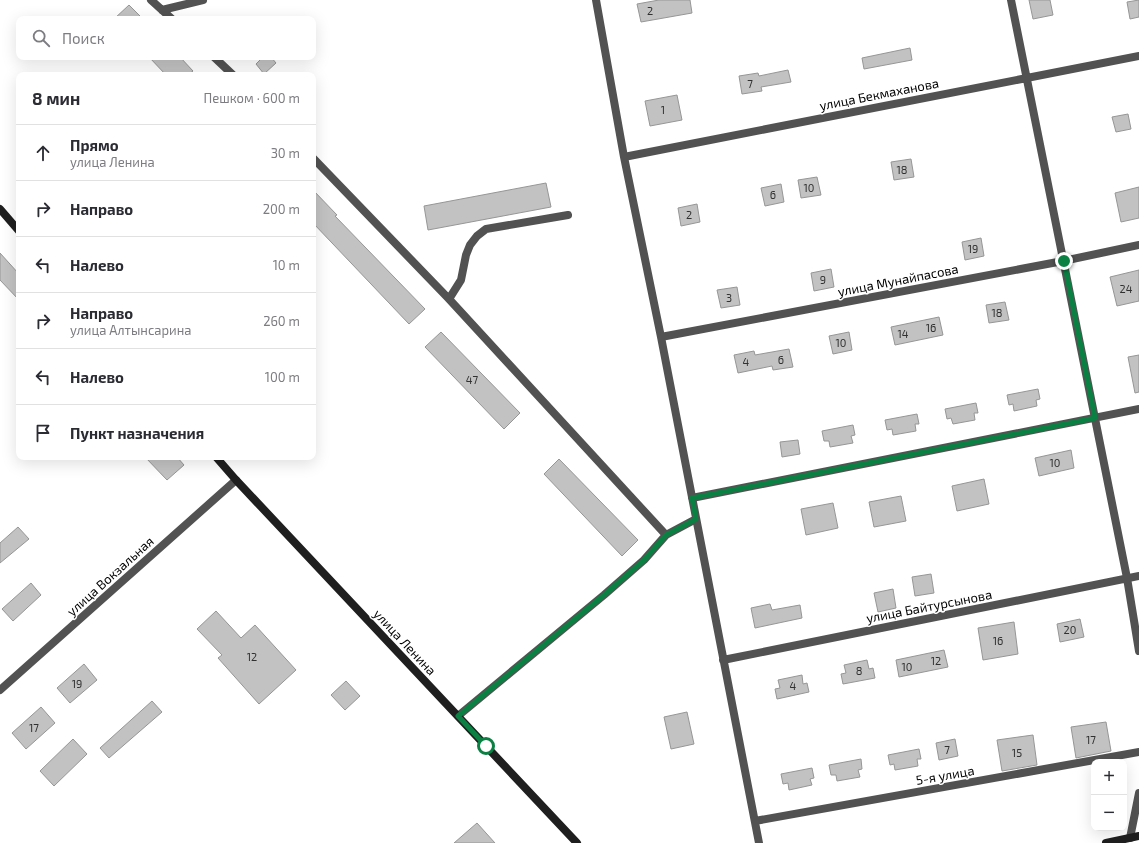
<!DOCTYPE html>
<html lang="ru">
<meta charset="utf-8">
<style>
body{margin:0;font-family:"Exo 2",sans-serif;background:#f7f7f7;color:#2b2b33}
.controls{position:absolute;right:12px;bottom:12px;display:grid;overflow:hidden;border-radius:8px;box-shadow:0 4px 16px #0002}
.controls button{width:36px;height:36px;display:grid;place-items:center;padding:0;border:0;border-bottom:1px solid #e1e1e2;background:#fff;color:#2b2b33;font:20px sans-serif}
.stop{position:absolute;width:12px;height:12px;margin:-9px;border:3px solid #0b8043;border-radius:50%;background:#fff}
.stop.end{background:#0b8043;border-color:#fff;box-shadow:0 1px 4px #0008}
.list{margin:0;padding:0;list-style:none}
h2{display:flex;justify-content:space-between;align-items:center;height:52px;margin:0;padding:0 16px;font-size:17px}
h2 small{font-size:13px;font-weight:400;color:#7c7c81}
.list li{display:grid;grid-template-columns:26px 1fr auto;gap:12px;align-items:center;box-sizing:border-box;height:56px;padding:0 16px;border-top:1px solid #e1e1e2}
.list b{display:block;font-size:15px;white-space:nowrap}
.list p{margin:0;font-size:13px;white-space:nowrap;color:#7c7c81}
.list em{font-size:13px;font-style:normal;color:#7c7c81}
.icon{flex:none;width:22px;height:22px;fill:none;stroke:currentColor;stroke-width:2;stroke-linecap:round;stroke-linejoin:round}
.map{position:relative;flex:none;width:1139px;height:843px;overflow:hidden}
.search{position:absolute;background:#fff;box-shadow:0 4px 16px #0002;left:16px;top:16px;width:300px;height:44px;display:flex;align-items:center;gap:10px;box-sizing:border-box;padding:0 14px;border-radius:8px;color:#7c7c81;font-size:15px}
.panel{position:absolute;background:#fff;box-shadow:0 4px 16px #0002;left:16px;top:72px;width:300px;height:388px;border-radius:8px}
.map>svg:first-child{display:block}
.building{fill:#c2c2c2;stroke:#969696}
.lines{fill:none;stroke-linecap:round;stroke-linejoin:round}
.street{stroke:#525252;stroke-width:8}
.secondary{stroke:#1f1f1f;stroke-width:8}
.route{stroke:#0b8043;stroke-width:5}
.labels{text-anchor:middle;stroke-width:3;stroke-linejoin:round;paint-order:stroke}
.number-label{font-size:11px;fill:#303030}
.street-label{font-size:13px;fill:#000;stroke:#fff}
</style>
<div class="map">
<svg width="1139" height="843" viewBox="0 0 1139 843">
<rect width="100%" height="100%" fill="#fff"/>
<path class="building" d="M659 0H690L692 13 641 22 637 4Z
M1029 0H1050L1053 15 1033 19Z
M1139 0V17L1130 19 1127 2Z
M129 5 143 19H114Z
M910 48 912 60 864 69 862 58Z
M149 57H180L193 71 188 75H166Z
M263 57H271L276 63 264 74 256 64Z
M788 70 791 82 761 87 762 91 742 94 739 76 758 73 759 76Z
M677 95 682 120 650 126 645 101Z
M1128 114 1131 129 1116 132 1112 117Z
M911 159 914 177 894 180 891 162Z
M817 177 821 195 801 198 798 180Z
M546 183 551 207 428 230 424 206Z
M781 184 784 202 765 206 761 188Z
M1139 187V218L1121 222 1115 193Z
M313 190 337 215 335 216 425 309 409 324 313 223Z
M697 204 700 222 681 226 678 208Z
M981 238 984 256 965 260 962 242Z
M0 253 19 274V300L0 280Z
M831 269 834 287 814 291 811 273Z
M1139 270V301L1117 306 1110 277Z
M737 287 740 305 721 308 717 290Z
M1005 302 1009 320 989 323 986 305Z
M939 317 943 335 895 345 891 327Z
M441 332 520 413 504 429 425 347Z
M849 332 852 350 833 354 829 336Z
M789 349 793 367 773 370 772 366 738 373 734 355 754 351 755 355Z
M1139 355V392L1135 393 1128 357Z
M1038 389 1040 399 1036 400 1037 406 1014 411 1013 404 1009 405 1007 395Z
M976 403 978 413H974L975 420 953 424 951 418 947 419 945 409Z
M917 414 919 424H915L916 431 893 435 892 429 887 430 885 420Z
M853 425 855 435 851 436 853 443 830 447 829 441H824L822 431Z
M798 440 800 454 782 457 780 442Z
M1071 450 1074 468 1039 476 1035 458Z
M145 457H177L184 465 167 480Z
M559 459 638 540 622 556 544 474Z
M984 479 989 504 957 511 952 486Z
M901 496 906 521 874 527 869 502Z
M833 503 838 528 806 535 801 509Z
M18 527 29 539 0 563V543Z
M931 574 934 593 915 596 912 577Z
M31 583 41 595 13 621 2 609Z
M893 589 896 608 878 612 874 593Z
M770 604 772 610 800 605 802 618 755 628 751 608Z
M216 611 241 638 255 625 296 670 259 704 218 658 222 655 197 629Z
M1080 619 1084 637 1060 642 1057 624Z
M1014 622 1018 654 983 660 978 628Z
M944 650 948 667 899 677 896 660Z
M867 660 869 669 873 668 875 678 843 684 841 674 846 673 844 665Z
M84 664 97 680 70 703 57 688Z
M802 675 803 684 807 683 809 692 777 699 775 689 780 688 778 680Z
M346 681 360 696 345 710 331 695Z
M152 701 162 712 109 758 100 748Z
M41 707 55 723 26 749 12 733Z
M687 712 694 744 671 749 664 717Z
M1106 722 1111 751 1076 758 1071 727Z
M1033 735 1037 765 1002 771 997 740Z
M73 739 87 754 54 786 40 771Z
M955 739 958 756 939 760 936 743Z
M919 749 921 759H917L918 766 895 770 894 764 890 765 888 755Z
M861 759 862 769 858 770 860 777 837 781 836 775H831L829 765Z
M812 768 814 778 810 779 812 785 789 790 788 783 783 784 781 774Z
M477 823 495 843H454Z"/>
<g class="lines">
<path class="street" d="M151 0 172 19
M596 0 624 157 661 337 759 843
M1011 0 1127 578 1139 651
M162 10 203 0
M214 57 233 75
M624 157 1139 56
M313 158 449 299 666 535
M449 299 461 280 466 255 470 245 477 236 486 229 568 215
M661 337 1063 261 1139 245
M692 498 1139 409
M723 660 1139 576
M0 690 236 480
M458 716 604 595 644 560 666 535 696 519
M755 821 1139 752
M1130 838 1139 793"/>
<path class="secondary" d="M0 209 19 231
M216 457 236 480 577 843
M1106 843 1139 836"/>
</g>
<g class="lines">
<path class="route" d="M486 746 458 716 604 595 644 560 666 535 696 519 692 498 1095 418 1064 261"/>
</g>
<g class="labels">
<g class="number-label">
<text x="650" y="15">2</text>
<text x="750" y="88">7</text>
<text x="663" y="114">1</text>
<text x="902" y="174">18</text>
<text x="809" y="192">10</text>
<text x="773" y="199">6</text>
<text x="689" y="219">2</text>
<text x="973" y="253">19</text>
<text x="823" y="284">9</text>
<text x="1126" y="293">24</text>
<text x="729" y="302">3</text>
<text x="997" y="317">18</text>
<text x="931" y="332">16</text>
<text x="903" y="338">14</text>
<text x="841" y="347">10</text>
<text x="781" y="364">6</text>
<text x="746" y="366">4</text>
<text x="472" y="384">47</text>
<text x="1055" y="467">10</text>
<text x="1070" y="634">20</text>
<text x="998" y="645">16</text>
<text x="252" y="661">12</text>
<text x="936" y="665">12</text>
<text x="907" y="671">10</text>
<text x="859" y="675">8</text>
<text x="77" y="688">19</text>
<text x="793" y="690">4</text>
<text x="34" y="732">17</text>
<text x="1091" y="744">17</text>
<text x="947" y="754">7</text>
<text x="1017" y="757">15</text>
</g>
<g class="street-label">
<text transform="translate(879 94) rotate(-11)" y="5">улица Бекмаханова</text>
<text transform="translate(898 280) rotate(-11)" y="5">улица Мунайпасова</text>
<text transform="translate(110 576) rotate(-42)" y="5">улица Вокзальная</text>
<text transform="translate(929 606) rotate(-11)" y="5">улица Байтурсынова</text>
<text transform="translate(405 642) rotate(47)" y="5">улица Ленина</text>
<text transform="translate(945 775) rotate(-10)" y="5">5-я улица</text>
</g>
</g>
</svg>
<div class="controls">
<button>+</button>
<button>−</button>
</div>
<div class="stop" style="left:486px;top:746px"></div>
<div class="stop end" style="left:1064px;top:261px"></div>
<div class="search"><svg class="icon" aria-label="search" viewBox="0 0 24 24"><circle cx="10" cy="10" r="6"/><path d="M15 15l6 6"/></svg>Поиск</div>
<section class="panel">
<h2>8 мин<small>Пешком · 600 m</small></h2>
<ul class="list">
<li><svg class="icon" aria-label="ahead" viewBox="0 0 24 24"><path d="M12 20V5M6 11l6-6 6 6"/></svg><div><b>Прямо</b><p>улица Ленина</p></div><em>30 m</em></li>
<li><svg class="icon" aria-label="right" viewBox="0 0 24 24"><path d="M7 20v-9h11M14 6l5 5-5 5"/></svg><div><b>Направо</b></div><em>200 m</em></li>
<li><svg class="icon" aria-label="left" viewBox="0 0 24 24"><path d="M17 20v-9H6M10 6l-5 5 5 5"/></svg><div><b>Налево</b></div><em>10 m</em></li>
<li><svg class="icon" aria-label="right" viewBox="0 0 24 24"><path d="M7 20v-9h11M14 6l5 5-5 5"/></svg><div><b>Направо</b><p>улица Алтынсарина</p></div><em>260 m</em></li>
<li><svg class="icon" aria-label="left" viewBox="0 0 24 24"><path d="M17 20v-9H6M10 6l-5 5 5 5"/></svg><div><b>Налево</b></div><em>100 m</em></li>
<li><svg class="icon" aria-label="arrive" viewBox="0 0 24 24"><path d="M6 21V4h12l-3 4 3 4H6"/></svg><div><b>Пункт назначения</b></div></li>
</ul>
</section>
</div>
